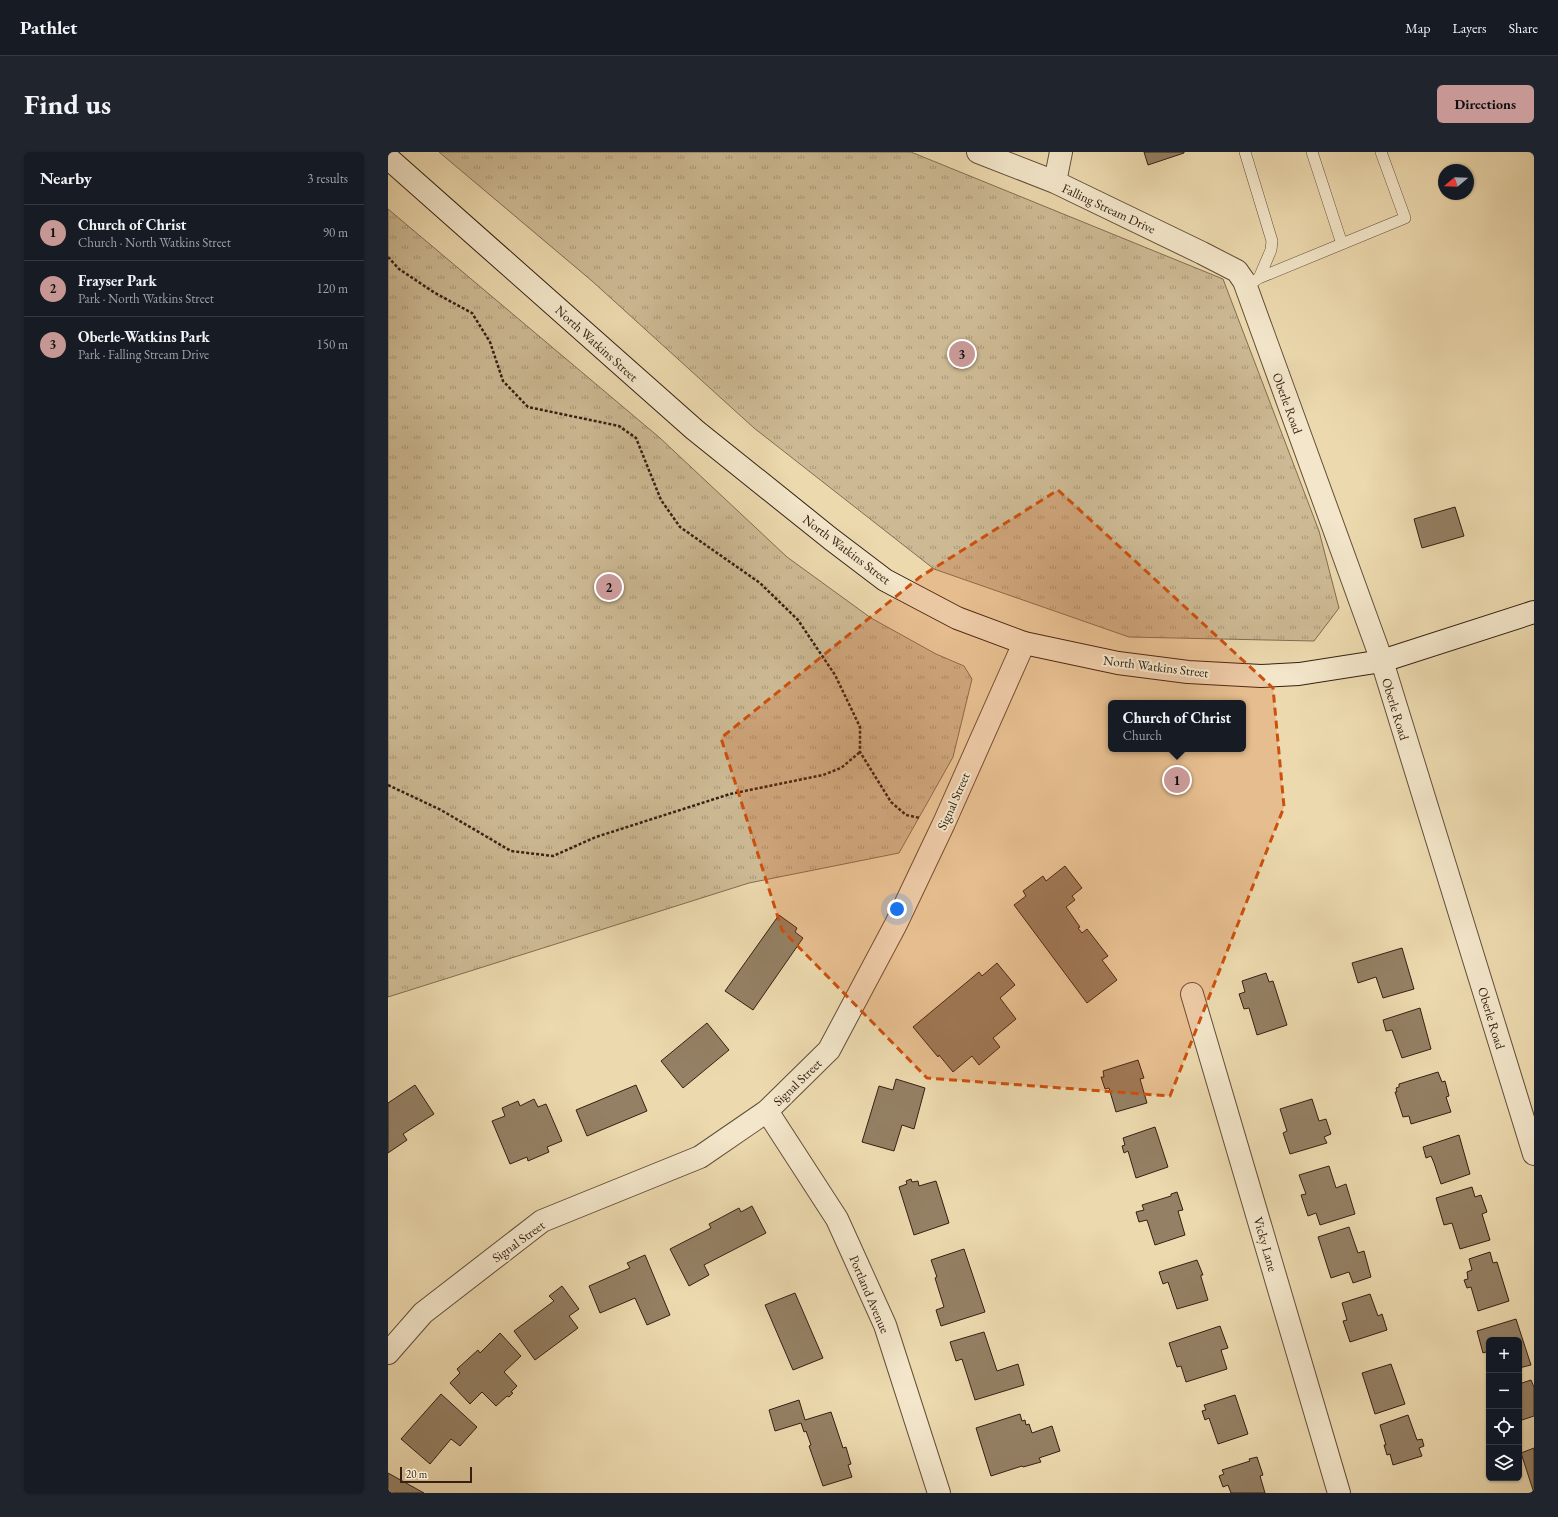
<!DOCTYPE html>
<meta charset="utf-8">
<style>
body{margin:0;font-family:"EB Garamond",serif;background:#20242c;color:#f1f3f6}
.controls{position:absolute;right:12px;bottom:12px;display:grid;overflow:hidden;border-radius:6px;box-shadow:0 1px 3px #0004}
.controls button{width:36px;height:36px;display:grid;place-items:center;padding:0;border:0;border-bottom:1px solid #363941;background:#171b24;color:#f1f3f6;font:20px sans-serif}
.compass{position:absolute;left:1050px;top:12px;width:36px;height:36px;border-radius:50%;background:#171b24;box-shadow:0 1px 3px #0004;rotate:251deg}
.scale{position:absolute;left:12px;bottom:10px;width:72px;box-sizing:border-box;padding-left:4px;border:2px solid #352013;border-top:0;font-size:11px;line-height:14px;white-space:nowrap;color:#352013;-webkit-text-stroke:3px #f3e6ca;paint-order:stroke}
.you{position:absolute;left:509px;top:757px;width:14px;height:14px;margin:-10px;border:3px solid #fff;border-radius:50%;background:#1a73e8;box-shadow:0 0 0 6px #1a73e833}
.badge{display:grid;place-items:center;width:26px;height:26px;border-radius:50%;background:#c59692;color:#111;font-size:13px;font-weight:700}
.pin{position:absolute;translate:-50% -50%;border:2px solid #fff;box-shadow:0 1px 4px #0006}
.popup{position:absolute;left:720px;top:548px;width:138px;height:52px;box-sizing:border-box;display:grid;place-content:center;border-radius:6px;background:#171b24;filter:drop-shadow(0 1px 3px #0005);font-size:13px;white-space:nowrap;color:#9ea1a6}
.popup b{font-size:15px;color:#f1f3f6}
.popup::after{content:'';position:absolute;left:50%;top:100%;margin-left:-8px;border:8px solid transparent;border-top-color:#171b24}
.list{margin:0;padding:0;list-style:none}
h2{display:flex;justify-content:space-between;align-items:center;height:52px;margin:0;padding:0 16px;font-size:17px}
h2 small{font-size:13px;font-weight:400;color:#9ea1a6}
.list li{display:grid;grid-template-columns:26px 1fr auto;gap:12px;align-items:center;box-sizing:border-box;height:56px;padding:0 16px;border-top:1px solid #363941}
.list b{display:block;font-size:15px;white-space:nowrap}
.list p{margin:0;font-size:13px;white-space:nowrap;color:#9ea1a6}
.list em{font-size:13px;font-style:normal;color:#9ea1a6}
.icon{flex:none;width:22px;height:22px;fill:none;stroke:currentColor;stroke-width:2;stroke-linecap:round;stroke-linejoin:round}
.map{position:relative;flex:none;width:1146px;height:1341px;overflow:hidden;border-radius:6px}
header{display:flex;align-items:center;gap:24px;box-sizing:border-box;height:56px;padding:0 20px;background:#171b24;border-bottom:1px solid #363941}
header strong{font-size:19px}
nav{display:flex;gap:22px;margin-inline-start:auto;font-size:14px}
.intro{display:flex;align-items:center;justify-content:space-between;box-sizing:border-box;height:96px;padding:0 24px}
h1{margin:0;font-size:28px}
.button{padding:10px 18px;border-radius:6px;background:#c59692;color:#111;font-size:14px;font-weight:700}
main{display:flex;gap:24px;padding:0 24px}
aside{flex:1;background:#171b24;border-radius:6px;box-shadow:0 1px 3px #0004}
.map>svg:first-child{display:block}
.park{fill:url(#park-tufts);stroke:#816d54}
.building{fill:#948064;stroke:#352013}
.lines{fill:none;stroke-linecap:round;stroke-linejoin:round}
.service-casing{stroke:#634e3a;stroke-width:12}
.minor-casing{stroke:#634e3a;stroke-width:24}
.tertiary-casing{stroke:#634e3a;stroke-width:24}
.secondary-casing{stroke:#352013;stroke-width:24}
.path{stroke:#352013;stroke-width:2.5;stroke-dasharray:3 2;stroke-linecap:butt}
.service{stroke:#f3e6ca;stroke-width:11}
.minor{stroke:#f3e6ca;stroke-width:22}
.tertiary{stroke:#f3e6ca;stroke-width:22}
.secondary{stroke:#f3e6ca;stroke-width:22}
.marked{fill:#cd500d;fill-opacity:0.2;stroke:#cd500d;stroke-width:3;stroke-dasharray:8 5;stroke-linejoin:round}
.labels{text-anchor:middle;stroke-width:4;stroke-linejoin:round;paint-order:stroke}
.street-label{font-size:13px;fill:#352013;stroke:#f3e6ca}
</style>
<header>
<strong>Pathlet</strong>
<nav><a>Map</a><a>Layers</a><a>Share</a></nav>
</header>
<div class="intro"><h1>Find us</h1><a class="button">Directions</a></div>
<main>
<aside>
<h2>Nearby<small>3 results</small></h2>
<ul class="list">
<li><span class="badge">1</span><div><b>Church of Christ</b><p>Church · North Watkins Street</p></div><em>90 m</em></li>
<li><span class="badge">2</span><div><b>Frayser Park</b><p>Park · North Watkins Street</p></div><em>120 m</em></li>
<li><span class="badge">3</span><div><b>Oberle-Watkins Park</b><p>Park · Falling Stream Drive</p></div><em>150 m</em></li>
</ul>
</aside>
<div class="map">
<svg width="1146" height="1341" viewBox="0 0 1146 1341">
<defs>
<pattern id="park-tufts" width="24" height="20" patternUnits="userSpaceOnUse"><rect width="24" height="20" fill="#cdba94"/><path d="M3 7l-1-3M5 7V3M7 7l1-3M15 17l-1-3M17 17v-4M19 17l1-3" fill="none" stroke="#a79778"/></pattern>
</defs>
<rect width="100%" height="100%" fill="#ecd9ae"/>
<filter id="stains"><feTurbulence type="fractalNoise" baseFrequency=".005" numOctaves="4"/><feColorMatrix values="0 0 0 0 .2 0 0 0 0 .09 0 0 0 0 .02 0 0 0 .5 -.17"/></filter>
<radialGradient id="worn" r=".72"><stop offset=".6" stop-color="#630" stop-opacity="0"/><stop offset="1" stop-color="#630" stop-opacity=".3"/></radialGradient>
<path class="park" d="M51 0H523L835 127 931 379 951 456 926 489 741 485 546 417 366 276 204 129Z
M0 57 272 286 399 405 483 466 548 502 576 514 584 527 565 605 511 701 361 731 0 845Z"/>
<path class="building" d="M756 0H796V1L760 13Z
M1067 355 1076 384 1034 396 1026 367Z
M677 714 694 736 684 744 687 748 678 755 692 775 690 776 694 781 699 777 720 804 714 808 729 828 699 851 626 753 638 744 635 739 655 724 658 729Z
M391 763 409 776 407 780 415 786 365 858 337 839Z
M1014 796 1026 837 995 846 988 825 970 831 964 811Z
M609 811 627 833 612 846 628 867 605 886 612 895 591 913 584 904 565 920 551 903 550 905 525 875 591 820 594 824Z
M878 821 881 830 885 829 899 873 869 883 861 856 856 857 851 842 857 840 854 829Z
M1032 856 1043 897 1014 906 1004 878 998 879 995 868Z
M319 871 341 898 295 936 273 909Z
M750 908 756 926 752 927 759 951 728 960 721 936 717 937 713 925H716L715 919Z
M1050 920 1054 930 1057 929 1061 944 1058 945 1063 960 1023 972 1021 964 1015 965 1007 940H1009L1008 936 1011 935V932Z
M508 927 537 936 526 977 514 973 506 999 474 990 491 934 505 938Z
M27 933 46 962 15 982 19 988 0 1001V951Z
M248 933 259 959 199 984 188 958Z
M146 947 150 955 158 952 174 989 159 995 161 1000 140 1009 139 1005 122 1012 104 969 117 964 114 956 130 949 132 954Z
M924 947 931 969 938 967 943 982 936 985 939 991 902 1002 895 981 899 979 892 957Z
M767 975 780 1015 748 1026 740 999 736 1001 734 994 737 993 735 986Z
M1071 983 1082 1022 1053 1032 1046 1011 1043 1004 1038 1006 1035 995Z
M941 1014 948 1036 958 1032 967 1062 932 1073 928 1061 920 1064 913 1043 918 1042 911 1023Z
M523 1027 524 1030 530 1029 531 1034 548 1029 561 1071 526 1083 511 1035 519 1032 518 1029Z
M1084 1035 1087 1045 1093 1043 1099 1060 1094 1062 1102 1088 1072 1097 1064 1071 1056 1073 1048 1046Z
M789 1040 795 1058 790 1059 797 1083 767 1093 759 1068 751 1070 748 1060 756 1058 754 1053 783 1044V1042Z
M364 1054 378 1081 316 1113 321 1123 301 1134 282 1097 323 1076 321 1072 351 1056 353 1060Z
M961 1075 970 1101 976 1099 983 1125 965 1131 961 1120 943 1126 930 1085Z
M576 1097 597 1160 553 1174 548 1158 556 1155 547 1126 549 1125 543 1108Z
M1102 1100 1105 1111 1109 1110 1121 1149 1090 1159 1083 1135 1079 1136 1076 1128 1080 1127 1079 1120 1084 1118 1081 1107Z
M257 1103 282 1163 259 1173 247 1146 212 1161 201 1134 242 1116 239 1111Z
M809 1108 815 1123H813V1125L820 1148 789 1157 780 1130 775 1132 771 1120Z
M174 1134 191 1157 181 1164 190 1176 147 1208 126 1179 166 1149 161 1144Z
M407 1141 435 1206 405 1218 377 1153Z
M982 1142 990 1164 994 1162 999 1178 962 1190 955 1169 959 1168 954 1151Z
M1128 1167 1143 1213 1131 1216V1188H1101V1199L1095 1201 1089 1179Z
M832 1174 840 1196 833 1198 839 1217 798 1230 793 1214 789 1215 781 1191Z
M596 1180 609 1219 630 1212 636 1233 587 1248 574 1207 568 1209 562 1190Z
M112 1181 133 1204 116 1220 129 1234 123 1240 125 1241 121 1245 119 1244 108 1254 94 1240 82 1252 62 1231 72 1221 69 1217 90 1198 92 1201Z
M1003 1212 1017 1252 987 1262 974 1221Z
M1143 1228 1146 1235V1264L1131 1269V1232Z
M53 1242 89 1275 72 1294 63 1287 42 1312 13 1287Z
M847 1243 860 1282 830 1292 821 1266 817 1268 814 1259 818 1258 816 1253Z
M411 1248 417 1268 443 1260 455 1296 458 1295 463 1312 460 1313 464 1325 435 1334 421 1294 423 1293 418 1279 416 1280 413 1271 387 1279 381 1258Z
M632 1262 634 1269 637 1268 638 1273 641 1272 644 1281 664 1274 672 1299 651 1306 653 1310 635 1315 634 1314 603 1324 588 1276Z
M1020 1263 1029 1288 1034 1287 1036 1294 1031 1296 1034 1304 1005 1313 1002 1302 999 1303 996 1293H998L992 1273Z
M1146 1296V1341L1133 1301Z
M869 1305 875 1323 872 1324 877 1341H843L840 1333 835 1335 831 1324 836 1322 834 1318 862 1309 861 1307Z
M0 1321 36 1341H0Z"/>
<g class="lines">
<g class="service-casing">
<path id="service" d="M857 0 884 89 883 98 871 126
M924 0 954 92
M858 134 871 126 1017 66 993 0"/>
</g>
<g class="minor-casing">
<path id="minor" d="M590 0 667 30 814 101 849 119 856 129 994 509 1146 1002
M667 30 673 0
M804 842 951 1341
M379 959 449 1067 497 1173 551 1341"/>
</g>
<g class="tertiary-casing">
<path id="tertiary" d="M0 1201 35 1161 154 1069 312 1005 379 959 441 898 508 772 556 671 636 491"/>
</g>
<g class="secondary-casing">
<path id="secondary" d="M0 6 307 278 443 387 497 428 569 466 636 491 730 511 800 520 873 524 911 522 994 509 1146 460"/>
</g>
<path class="path" d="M0 105 11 117 47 141 84 161 102 190 115 229 140 255 231 274 248 286 273 348 292 375 372 431 410 468 447 523 472 575V600L503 650 518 663 532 666
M0 633 53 658 123 699 165 704 208 685 342 642 435 623 453 616 472 600"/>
<use href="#service" class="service"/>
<use href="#minor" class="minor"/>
<use href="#tertiary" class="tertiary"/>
<use href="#secondary" class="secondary"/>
</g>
<path class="marked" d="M670 338 885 536 896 655 782 944 539 926 394 778 333 586 532 425Z"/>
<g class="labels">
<g class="street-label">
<text transform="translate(721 56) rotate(25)" y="5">Falling Stream Drive</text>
<text transform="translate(209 191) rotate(42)" y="5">North Watkins Street</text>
<text transform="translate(900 251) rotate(70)" y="5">Oberle Road</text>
<text transform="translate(459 397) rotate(37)" y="5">North Watkins Street</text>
<text transform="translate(768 514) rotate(7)" y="5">North Watkins Street</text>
<text transform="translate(1008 557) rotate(73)" y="5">Oberle Road</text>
<text transform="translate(565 649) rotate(-66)" y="5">Signal Street</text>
<text transform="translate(1104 866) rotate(73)" y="5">Oberle Road</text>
<text transform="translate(409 930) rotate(-44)" y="5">Signal Street</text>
<text transform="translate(130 1089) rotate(-36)" y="5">Signal Street</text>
<text transform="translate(878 1092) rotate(74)" y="5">Vicky Lane</text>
<text transform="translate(482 1142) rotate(67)" y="5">Portland Avenue</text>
</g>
</g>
<rect width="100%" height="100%" filter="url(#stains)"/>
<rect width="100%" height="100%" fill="url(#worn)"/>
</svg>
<div class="controls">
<button>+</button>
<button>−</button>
<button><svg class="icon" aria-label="locate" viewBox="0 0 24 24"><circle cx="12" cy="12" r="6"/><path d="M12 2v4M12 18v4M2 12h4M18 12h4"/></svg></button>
<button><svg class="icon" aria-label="layers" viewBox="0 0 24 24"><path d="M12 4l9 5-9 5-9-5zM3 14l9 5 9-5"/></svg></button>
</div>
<svg class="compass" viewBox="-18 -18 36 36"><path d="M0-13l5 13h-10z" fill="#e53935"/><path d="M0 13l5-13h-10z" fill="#9ea1a6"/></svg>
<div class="scale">20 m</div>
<div class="you"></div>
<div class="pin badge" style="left:789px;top:628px">1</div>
<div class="popup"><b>Church of Christ</b>Church</div>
<div class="pin badge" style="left:221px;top:435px">2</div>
<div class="pin badge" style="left:574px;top:202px">3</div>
</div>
</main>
